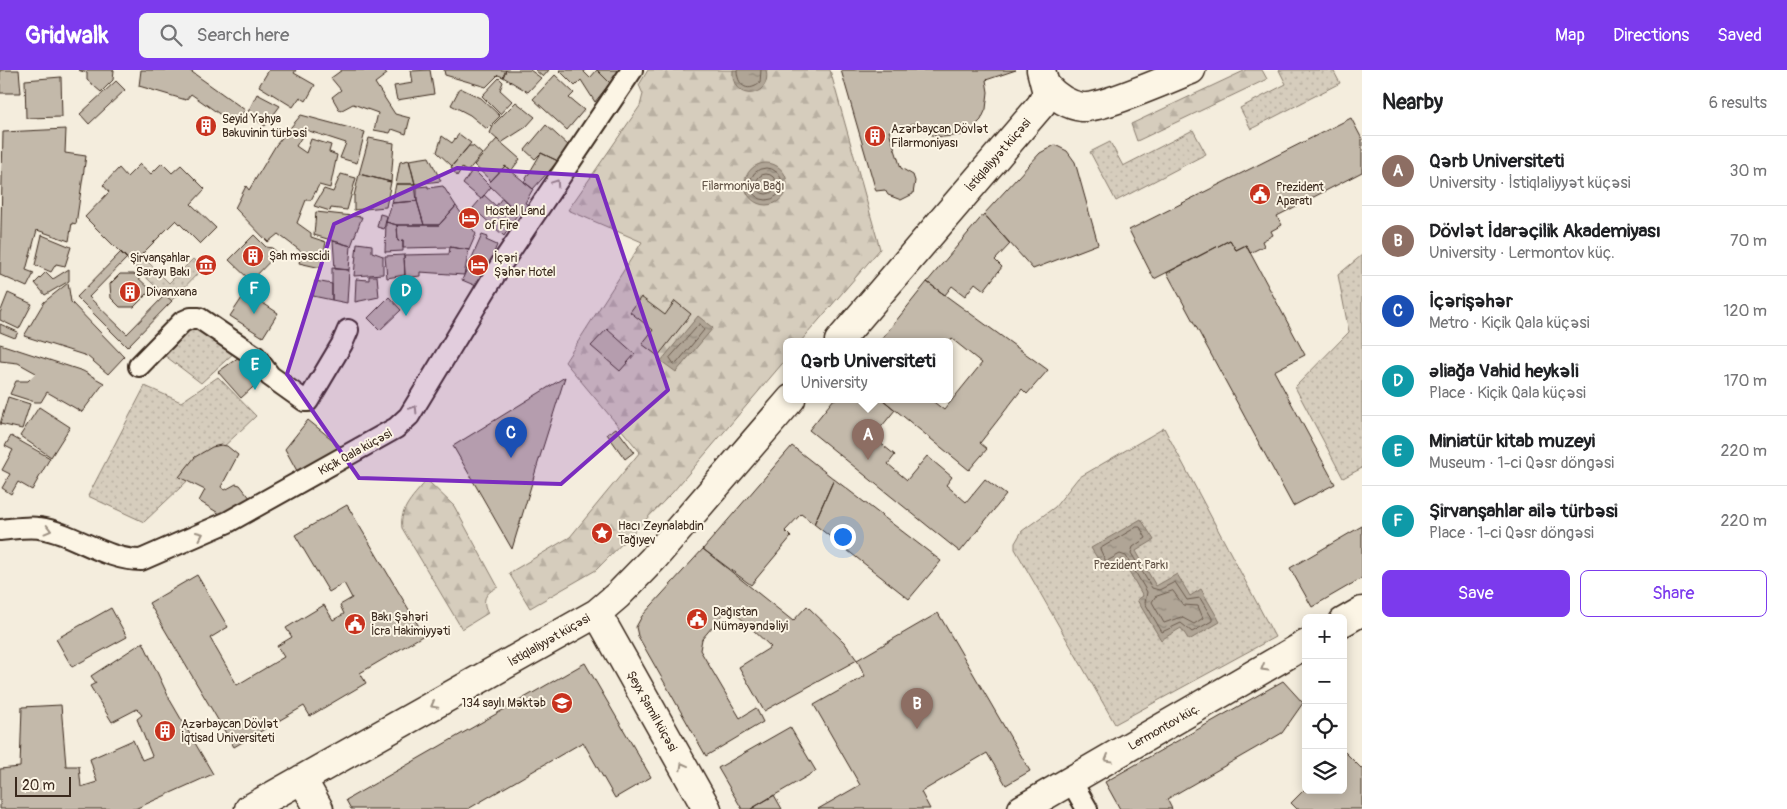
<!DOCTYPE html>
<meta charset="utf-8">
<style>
body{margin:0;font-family:Pangolin,sans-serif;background:#f2f2f2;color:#202124}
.controls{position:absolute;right:15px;bottom:15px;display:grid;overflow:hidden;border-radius:8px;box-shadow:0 2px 12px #0003}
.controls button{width:45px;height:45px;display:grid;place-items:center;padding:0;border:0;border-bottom:1px solid #e0e0e0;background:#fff;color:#202124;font:25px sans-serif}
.scale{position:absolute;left:15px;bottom:12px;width:56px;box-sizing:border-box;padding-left:5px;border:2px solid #3b2a1e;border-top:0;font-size:14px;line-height:18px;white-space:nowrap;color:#3b2a1e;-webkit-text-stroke:4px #fcf5e5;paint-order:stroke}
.you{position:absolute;left:842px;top:466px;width:18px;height:18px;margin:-12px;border:4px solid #fff;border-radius:50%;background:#1a73e8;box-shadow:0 0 0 8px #1a73e833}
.badge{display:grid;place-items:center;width:32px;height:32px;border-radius:50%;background:#7c3aed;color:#fff;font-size:16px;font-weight:700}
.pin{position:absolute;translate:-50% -41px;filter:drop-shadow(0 1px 2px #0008)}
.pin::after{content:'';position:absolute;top:26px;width:18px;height:15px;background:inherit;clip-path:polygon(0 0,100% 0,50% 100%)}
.popup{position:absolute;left:783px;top:268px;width:170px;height:65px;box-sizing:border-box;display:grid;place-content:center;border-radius:8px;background:#fff;filter:drop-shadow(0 1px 4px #0005);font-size:16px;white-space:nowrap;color:#757577}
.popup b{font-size:19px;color:#202124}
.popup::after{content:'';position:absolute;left:50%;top:100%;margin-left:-10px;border:10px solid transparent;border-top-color:#fff}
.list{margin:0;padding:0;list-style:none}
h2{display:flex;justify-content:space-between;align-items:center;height:65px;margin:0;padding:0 20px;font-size:21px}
h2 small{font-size:16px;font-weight:400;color:#757577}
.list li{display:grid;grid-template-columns:32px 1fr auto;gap:15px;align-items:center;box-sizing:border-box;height:70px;padding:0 20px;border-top:1px solid #e0e0e0}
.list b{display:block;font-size:19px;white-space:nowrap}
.list p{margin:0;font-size:16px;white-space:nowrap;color:#757577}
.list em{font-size:16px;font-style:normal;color:#757577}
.actions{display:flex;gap:10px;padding:15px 20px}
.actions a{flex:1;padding:11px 0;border:1px solid #7c3aed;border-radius:8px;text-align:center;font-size:18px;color:#7c3aed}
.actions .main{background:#7c3aed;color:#fff}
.icon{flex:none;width:28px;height:28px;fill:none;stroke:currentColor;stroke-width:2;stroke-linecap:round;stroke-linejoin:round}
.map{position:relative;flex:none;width:1362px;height:739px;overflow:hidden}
header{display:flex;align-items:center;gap:30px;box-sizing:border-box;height:70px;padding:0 25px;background:#7c3aed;color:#fff}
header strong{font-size:24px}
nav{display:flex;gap:28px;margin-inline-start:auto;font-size:18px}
.search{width:350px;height:45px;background:#f2f2f2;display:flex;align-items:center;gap:12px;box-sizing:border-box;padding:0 18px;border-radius:8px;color:#757577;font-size:19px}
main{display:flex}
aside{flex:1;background:#fff}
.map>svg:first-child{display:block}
.grass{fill:url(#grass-dots);stroke:#887c6e}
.forest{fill:url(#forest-firs);stroke:#887c6e}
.water{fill:url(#water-ripples);stroke:#817466}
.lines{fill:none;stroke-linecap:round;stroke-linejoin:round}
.shore{stroke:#6a5b4e;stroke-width:1}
.building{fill:#c3b9aa;stroke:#3b2a1e}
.street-casing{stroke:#3b2a1e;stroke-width:24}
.secondary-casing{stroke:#3b2a1e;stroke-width:31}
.primary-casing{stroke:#3b2a1e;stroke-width:31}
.street{stroke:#fcf5e5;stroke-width:20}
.secondary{stroke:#fcf5e5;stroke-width:28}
.primary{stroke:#fcf5e5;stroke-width:28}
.oneway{stroke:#9c9082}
.marked{fill:#7b2cbf;fill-opacity:0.2;stroke:#7b2cbf;stroke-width:4;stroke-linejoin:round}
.labels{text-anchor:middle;stroke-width:4;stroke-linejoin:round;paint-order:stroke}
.poi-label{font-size:12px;fill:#3b2a1e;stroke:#fcf5e5;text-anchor:start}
.street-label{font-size:12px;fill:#3b2a1e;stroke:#fcf5e5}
.park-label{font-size:12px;fill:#625346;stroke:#fcf5e5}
</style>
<header>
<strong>Gridwalk</strong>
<div class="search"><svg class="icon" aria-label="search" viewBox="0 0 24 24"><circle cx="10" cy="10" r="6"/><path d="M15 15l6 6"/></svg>Search here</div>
<nav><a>Map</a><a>Directions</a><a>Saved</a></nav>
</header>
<main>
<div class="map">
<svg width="1362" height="739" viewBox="0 0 1362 739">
<defs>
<pattern id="grass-dots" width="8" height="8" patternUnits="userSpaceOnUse" patternTransform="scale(1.25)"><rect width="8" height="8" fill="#d6cdbd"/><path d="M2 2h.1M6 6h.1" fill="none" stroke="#b9b0a2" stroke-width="1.8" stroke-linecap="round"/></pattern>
<pattern id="forest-firs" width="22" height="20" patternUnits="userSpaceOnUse" patternTransform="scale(1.25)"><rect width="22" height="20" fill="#d6cdbd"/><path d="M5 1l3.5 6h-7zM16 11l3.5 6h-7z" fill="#b9b0a2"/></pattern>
<pattern id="water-ripples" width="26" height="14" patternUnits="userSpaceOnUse" patternTransform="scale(1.25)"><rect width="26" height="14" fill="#b0a596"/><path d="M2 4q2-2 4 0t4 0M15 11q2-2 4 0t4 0" fill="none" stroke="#90877a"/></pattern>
</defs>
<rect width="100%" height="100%" fill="#f4eddd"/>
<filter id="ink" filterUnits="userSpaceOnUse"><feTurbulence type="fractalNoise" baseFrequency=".02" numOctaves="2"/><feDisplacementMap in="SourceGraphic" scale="10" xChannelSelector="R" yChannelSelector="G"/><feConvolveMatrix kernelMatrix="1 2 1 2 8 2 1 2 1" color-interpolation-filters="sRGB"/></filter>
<g filter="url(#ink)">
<path class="grass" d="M1279 0H1333L1340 13 1251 59 1240 38 1286 14Z
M1193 60 1206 84 1116 131 1090 82 1110 72 1123 96Z
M141 185 169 213 193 189 203 198 171 231 132 194Z
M1362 185V398L1343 408 1295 317 1349 262 1338 205Z
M197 253 237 280 201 313 164 285Z
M218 307 256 346 144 452 88 426 145 316 181 332Z
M1164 358 1275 567 1115 654 1015 479V473L1022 461 1055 437 1078 408Z"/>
<path class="forest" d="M648 0H830L880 179 801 271H787V288L672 423 596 500 530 538 509 503 570 467 640 382 565 292 642 172 568 140 640 36 643 24 639 15Z
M1246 0H1262L1267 9 1137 71 1131 54Z
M427 410 454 436 498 517C485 523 481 530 488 543L462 559 402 458C399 438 415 425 427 410Z"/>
<path class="water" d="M733 0H766C773 28 730 34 733 0Z
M745 114a21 21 0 1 1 42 0a21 21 0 1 1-42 0Z
M698 246 713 258 676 302 661 291Z
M1141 449 1154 470 1136 481 1156 516 1177 504 1190 526 1201 519 1220 552 1189 570 1181 558 1161 570 1137 530 1143 526 1122 489 1104 499 1091 478Z"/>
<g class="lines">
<path class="shore" d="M737 0C737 14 746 24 760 13L761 0
M750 114a16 16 0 1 1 32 0a16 16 0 1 1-32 0Z
M756 114a10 10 0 1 1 20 0a10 10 0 1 1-20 0Z
M700 254 704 260 677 293 674 294 670 288Z
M1137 457H1140L1146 468 1133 477 1131 483 1152 518 1159 520 1175 512 1187 530 1200 528 1212 548V551L1192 562 1181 553 1162 562 1145 533 1147 522 1126 486 1120 484 1107 491 1105 490 1100 479Z
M1173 521 1183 535 1198 536 1203 548 1194 554 1181 547 1164 553 1152 532 1155 527Z"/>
</g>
<path class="building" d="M0 0H19L21 23H0Z
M78 0H114L113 10 101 22 87 10V3Z
M141 0H189L245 40 235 55 191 24 186 30 139 16Z
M269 0H296L294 3 315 15 306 31 300 27 293 37 259 16Z
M342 0H384L387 4 375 13 395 44 410 48 406 64 392 59 390 63 374 60 378 43 353 34 340 41 332 27 341 20 331 8Z
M430 0 434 24 397 30 394 16 413 13 411 1Z
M444 0H506L503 7 498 5 486 17 445 5Z
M506 0H530L541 8 528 22 503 7Z
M535 0H549L543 7Z
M559 0H585L584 2 590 8 597 0 610 13 595 32 581 10 575 16Z
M597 0H621L610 13Z
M841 0H1016L986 10 988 22 986 39 981 50 972 59 962 65 943 67 931 65 915 53 889 61 901 98 913 105 915 111 913 124 901 130 888 125 885 120 876 121Z
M555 5 574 23 569 28 584 40 567 60 533 29Z
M61 7 62 47 26 48 25 10Z
M499 8 503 12 500 20 512 31 500 44 482 26Z
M116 11 125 20 89 54 80 44Z
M460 18 481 28 500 46 487 59 470 45 451 35Z
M257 24 280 36 265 56 247 44Z
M516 32 535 47 526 57 501 73 490 63 494 54Z
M301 45 365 62 357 93 340 88 346 73 306 60 296 76 306 83 311 69 331 75 329 82 337 85 330 118 319 115 311 130H306L297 153 311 163V167L326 172 321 198 299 193 302 182 278 164 268 172 235 138 246 116 249 120 276 75Z
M1351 48 1362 69V102L1277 146 1282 155 1271 161 1273 165 1262 171 1264 176 1250 183 1246 175 1236 180 1230 170 1154 209 1129 160Z
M200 56a6 6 0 1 1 12 0a6 6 0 1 1-12 0Z
M546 55 569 76 558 91 541 83 535 89 525 80Z
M66 59 65 83 86 86 76 154 72 153 69 171 37 160 26 200 34 203 27 217 0 205 3 62Z
M459 64 471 73 452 96 437 82 442 66 452 73Z
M369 68 394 73 391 112 359 104Z
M497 69 520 89 511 101 505 96 491 111 474 95Z
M1055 75 1067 81 1075 92 1098 174 1033 199 984 144 1040 83Z
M469 76H473L482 84 467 102 462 98 457 106 451 97Z
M541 83 558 91 533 119 524 112Z
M429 87 441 111 415 114 409 90Z
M409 90 415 114H396L400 92Z
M162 93 172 103 181 95 205 119 191 134 216 158 200 174 176 150 132 194 85 147 109 122 103 115 119 98 127 107 140 94 151 104Z
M505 96 533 119 525 133 529 135 524 144 518 143 488 114Z
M473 99 491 117 481 129 463 114Z
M341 104 356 108 347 140 331 138 330 141 314 136 324 119 333 122Z
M359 104 391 112 386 137 354 140V126Z
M396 114H415L417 131 392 133Z
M428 116V118L443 116 456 136 439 155H424L417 131V117Z
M484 125 496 136 502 128 518 143 504 166 473 138Z
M417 131 424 155H397L386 152 392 133Z
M456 136 476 164 469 180 450 177 403 178V170L398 171 397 155H439Z
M316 142 362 147 351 176 314 165Z
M380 144 387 146 384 159 377 157Z
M984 144 1010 174 995 190 1002 197 984 220 975 213 965 226 952 216 945 225 927 212Z
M386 152 397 155 398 171 403 170V181L385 182Z
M42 165 71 177 65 196 56 194 51 202 35 195Z
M254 165 266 177 272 178 278 183 251 211 229 190Z
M482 165 488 167 486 170 497 175 493 185 496 187 481 218 462 210Z
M1230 170 1236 180 1246 175 1305 285 1274 301 1335 414 1293 436 1167 203Z
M333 171 351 176 349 200 335 199Z
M357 173 372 175V182L383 186V204L354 206Z
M450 177 469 180 464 205 420 202V206L405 208 404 185 449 184Z
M121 182 127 188 89 227 127 264 165 225 172 231 127 277 77 227Z
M404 185 405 205 387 208 385 186Z
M332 198 349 200 347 233 332 230Z
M69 199V211L45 225 35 213 46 202 53 209Z
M120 204H134L151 220 134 237H120L111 228 110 214Z
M369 206H377L379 227 355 232 356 209 369 210Z
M315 211 332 214V230L313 226Z
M927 212 1048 300 1027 324 1022 319 980 373 987 379 969 400 882 329H930L944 340 982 293 952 269 949 272 880 271Z
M68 213 71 232 124 287 108 304 87 286 24 266 44 232Z
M246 222 278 243 263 267 230 246Z
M8 223 32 234 19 259 0 250V243Z
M389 227 401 240 380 260 368 248Z
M641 227 665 245 675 231 691 244 658 286 642 274 653 260 630 242Z
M0 254 18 262 15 268 0 262Z
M607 259 635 284 620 301 591 276Z
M0 274 83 301 104 313 82 342 47 322 41 332H35L10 324 16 311H28L36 303 18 293 0 291Z
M239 287 262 309 241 328 218 302Z
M565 307 538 393 512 479 453 376Z
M8 327 30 334 22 359 0 354Z
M834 329H882L895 340 873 367 895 385 888 394 907 410 927 386 952 407 946 415 966 432 985 409 1006 425 960 482 809 360Z
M39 337 70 357 51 387 20 366Z
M308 350 349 383 302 410 285 379Z
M616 358 634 382 625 389 607 364Z
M11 366 50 388 32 420 18 412 11 424 2 418 10 404 2 400 13 380 5 376Z
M221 375 227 376 238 385 221 417 225 420 236 414 240 415 254 433 228 449 199 431 205 420 179 407 195 387 212 377Z
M792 376 834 409 814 454 801 444 785 461 791 467 751 515 703 479Z
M834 409 941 491 909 529 814 454Z
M347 435 424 565 360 603 366 613 310 646 304 636 234 677 149 533 197 505 228 557 210 568 237 615 284 587 277 576 292 567 286 558 324 535 333 550 344 544 340 535 352 528 344 513 329 522 295 465Z
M1362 456V508L1312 537 1290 498Z
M703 479 793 551 807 536 844 572 857 590 764 641 739 597 771 577 729 537 702 569 700 580 740 648 756 638 763 652 706 686 638 566 636 557 642 546Z
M111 538 127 567 72 597 56 569Z
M938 543 1030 701 1006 715 987 683 921 722 930 739H818L860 715 814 635 865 606 857 590Z
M143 572 170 630 213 704 135 739H0V699L20 697 22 637 61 635 66 696H79L81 717 97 712 90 689 133 670 142 690 152 686 137 649 142 645 137 639 112 652 90 616 96 613 91 606Z
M585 593 651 707 615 728 583 672 468 739H351L346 730Z
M1283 611 1303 633 1282 663 1167 729 1172 739H1120L1105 712Z
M790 657 816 701 751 739H742L718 698Z
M1343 680 1362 699V739H1297L1291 733 1306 718V720H1343Z
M774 725 782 739H751Z"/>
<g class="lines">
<g class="street-casing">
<path id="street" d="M139 296 182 252 191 248H199L255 286 270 306 305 331H308L342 274 348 260
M0 460C12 459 27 456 39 458 75 463 104 490 141 490L228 452 396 358 409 346 502 193 632 0
M1071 711 1087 739"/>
</g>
<g class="secondary-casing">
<path id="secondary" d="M1046 16C1056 27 1067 35 1082 37 1101 39 1170 8 1191 0
M1343 552 1362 541
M1022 739 1306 574"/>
</g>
<g class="primary-casing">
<path id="primary" d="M839 271 1041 35 1047 23 1041 0
M597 543 707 739
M302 709 319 739
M249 739 597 543 618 525 653 489 791 329"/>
</g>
<use href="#street" class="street"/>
<use href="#secondary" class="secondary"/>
<use href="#primary" class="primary"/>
</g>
<defs><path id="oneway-chevron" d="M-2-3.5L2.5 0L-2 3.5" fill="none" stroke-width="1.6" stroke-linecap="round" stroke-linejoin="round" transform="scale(1.25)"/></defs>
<g class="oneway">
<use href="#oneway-chevron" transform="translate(556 113) rotate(-56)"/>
<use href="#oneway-chevron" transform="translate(414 339) rotate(-58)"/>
<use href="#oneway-chevron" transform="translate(48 460) rotate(15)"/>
<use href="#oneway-chevron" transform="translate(200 465) rotate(-24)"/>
<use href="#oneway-chevron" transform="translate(1264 598) rotate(150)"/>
<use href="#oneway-chevron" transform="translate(434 635) rotate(151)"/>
<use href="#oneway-chevron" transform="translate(1108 689) rotate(150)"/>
<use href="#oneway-chevron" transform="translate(683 696) rotate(-119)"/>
</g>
</g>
<path class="marked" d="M457 98 597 106 668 320 561 414 359 408 287 304 334 154Z"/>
<defs>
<g id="building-disc" transform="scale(1.125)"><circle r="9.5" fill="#c8321e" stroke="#fcf5e5"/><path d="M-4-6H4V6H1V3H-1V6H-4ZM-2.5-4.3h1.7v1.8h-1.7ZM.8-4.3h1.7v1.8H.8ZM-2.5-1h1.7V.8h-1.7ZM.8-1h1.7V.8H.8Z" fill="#fff"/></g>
<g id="civic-disc" transform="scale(1.125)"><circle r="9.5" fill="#c8321e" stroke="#fcf5e5"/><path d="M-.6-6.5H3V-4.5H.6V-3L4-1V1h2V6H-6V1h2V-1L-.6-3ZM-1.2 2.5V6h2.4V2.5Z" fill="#fff"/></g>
<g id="hotel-disc" transform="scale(1.125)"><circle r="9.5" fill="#c8321e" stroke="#fcf5e5"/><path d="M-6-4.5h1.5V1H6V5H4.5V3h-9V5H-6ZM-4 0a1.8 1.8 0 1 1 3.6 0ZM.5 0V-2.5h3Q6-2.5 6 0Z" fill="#fff"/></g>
<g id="museum-disc" transform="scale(1.125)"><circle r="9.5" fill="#c8321e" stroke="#fcf5e5"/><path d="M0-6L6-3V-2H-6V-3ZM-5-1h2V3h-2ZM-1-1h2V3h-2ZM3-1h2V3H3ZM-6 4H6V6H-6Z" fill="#fff"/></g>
<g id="sight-disc" transform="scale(1.125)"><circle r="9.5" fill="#c8321e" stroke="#fcf5e5"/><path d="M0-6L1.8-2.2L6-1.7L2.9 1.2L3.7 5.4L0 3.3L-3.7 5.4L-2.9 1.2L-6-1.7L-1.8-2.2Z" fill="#fff"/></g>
<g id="school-disc" transform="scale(1.125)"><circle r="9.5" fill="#c8321e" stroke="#fcf5e5"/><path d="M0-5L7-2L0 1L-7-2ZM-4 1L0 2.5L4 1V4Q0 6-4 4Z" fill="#fff"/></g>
</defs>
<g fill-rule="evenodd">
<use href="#building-disc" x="206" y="56"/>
<use href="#building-disc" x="875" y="66"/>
<use href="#civic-disc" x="1260" y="124"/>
<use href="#hotel-disc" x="469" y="148"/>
<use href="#building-disc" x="253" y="186"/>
<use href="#museum-disc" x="206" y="195"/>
<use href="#hotel-disc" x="478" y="195"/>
<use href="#building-disc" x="130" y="222"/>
<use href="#sight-disc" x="602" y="463"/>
<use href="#civic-disc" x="697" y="549"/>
<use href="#civic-disc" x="355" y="554"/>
<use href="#school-disc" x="562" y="633"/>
<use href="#building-disc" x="165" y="661"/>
</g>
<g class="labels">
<g class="poi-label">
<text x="222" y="53">Seyid Yəhya<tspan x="222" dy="14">Bakuvinin türbəsi</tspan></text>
<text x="891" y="63">Azərbaycan Dövlət<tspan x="891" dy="14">Filarmoniyası</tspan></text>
<text x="1276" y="121">Prezident<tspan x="1276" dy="14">Aparatı</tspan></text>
<text x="485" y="145">Hostel Land<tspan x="485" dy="14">of Fire</tspan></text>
<text x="269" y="190">Şah məscidi</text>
<text x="190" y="192" text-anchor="end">Şirvanşahlar<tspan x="190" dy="14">Sarayı Bakı</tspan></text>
<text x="494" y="192">İçəri<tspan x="494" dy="14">Şəhər Hotel</tspan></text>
<text x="146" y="226">Divanxana</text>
<text x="618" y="460">Hacı Zeynalabdin<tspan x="618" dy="14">Tağıyev</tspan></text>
<text x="713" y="546">Dağıstan<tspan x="713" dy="14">Nümayəndəliyi</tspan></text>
<text x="371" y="551">Bakı Şəhəri<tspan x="371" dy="14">İcra Hakimiyyəti</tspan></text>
<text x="546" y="637" text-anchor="end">134 saylı Məktəb</text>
<text x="181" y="658">Azərbaycan Dövlət<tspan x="181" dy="14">İqtisad Universiteti</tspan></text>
</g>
<g class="street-label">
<text transform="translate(998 85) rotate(-49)" y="4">İstiqlaliyyət küçəsi</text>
<text transform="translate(355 382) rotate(-29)" y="4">Kiçik Qala küçəsi</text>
<text transform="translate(549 570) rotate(-30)" y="4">İstiqlaliyyət küçəsi</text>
<text transform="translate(652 641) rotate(61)" y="4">Şeyx Şamil küçəsi</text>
<text transform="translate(1164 657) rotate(-30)" y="4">Lermontov küç.</text>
</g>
<g class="park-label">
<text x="743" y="120">Filarmoniya Bağı</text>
<text x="1131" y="499">Prezident Parkı</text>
</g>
</g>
</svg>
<div class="controls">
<button>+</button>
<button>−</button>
<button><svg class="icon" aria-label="locate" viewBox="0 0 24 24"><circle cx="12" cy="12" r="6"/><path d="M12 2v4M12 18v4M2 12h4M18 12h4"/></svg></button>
<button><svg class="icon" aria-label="layers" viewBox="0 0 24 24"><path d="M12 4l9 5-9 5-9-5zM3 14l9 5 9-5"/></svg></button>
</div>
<div class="scale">20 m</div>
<div class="you"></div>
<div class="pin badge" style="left:868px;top:390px;background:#8d6e63">A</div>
<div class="popup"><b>Qərb Universiteti</b>University</div>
<div class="pin badge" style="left:917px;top:659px;background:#8d6e63">B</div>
<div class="pin badge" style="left:511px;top:388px;background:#1a4fb4">C</div>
<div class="pin badge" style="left:406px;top:246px;background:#0f9aa8">D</div>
<div class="pin badge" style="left:255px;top:320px;background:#0f9aa8">E</div>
<div class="pin badge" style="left:254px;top:244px;background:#0f9aa8">F</div>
</div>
<aside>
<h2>Nearby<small>6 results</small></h2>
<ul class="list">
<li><span class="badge" style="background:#8d6e63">A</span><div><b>Qərb Universiteti</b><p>University · İstiqlaliyyət küçəsi</p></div><em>30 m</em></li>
<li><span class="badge" style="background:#8d6e63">B</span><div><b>Dövlət İdarəçilik Akademiyası</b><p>University · Lermontov küç.</p></div><em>70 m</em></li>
<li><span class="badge" style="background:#1a4fb4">C</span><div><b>İçərişəhər</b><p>Metro · Kiçik Qala küçəsi</p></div><em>120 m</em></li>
<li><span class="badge" style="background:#0f9aa8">D</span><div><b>Əliağa Vahid heykəli</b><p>Place · Kiçik Qala küçəsi</p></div><em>170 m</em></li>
<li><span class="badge" style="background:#0f9aa8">E</span><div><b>Miniatür kitab muzeyi</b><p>Museum · 1-ci Qəsr döngəsi</p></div><em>220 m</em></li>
<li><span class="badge" style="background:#0f9aa8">F</span><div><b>Şirvanşahlar ailə türbəsi</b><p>Place · 1-ci Qəsr döngəsi</p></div><em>220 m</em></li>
</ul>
<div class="actions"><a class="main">Save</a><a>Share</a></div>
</aside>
</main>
